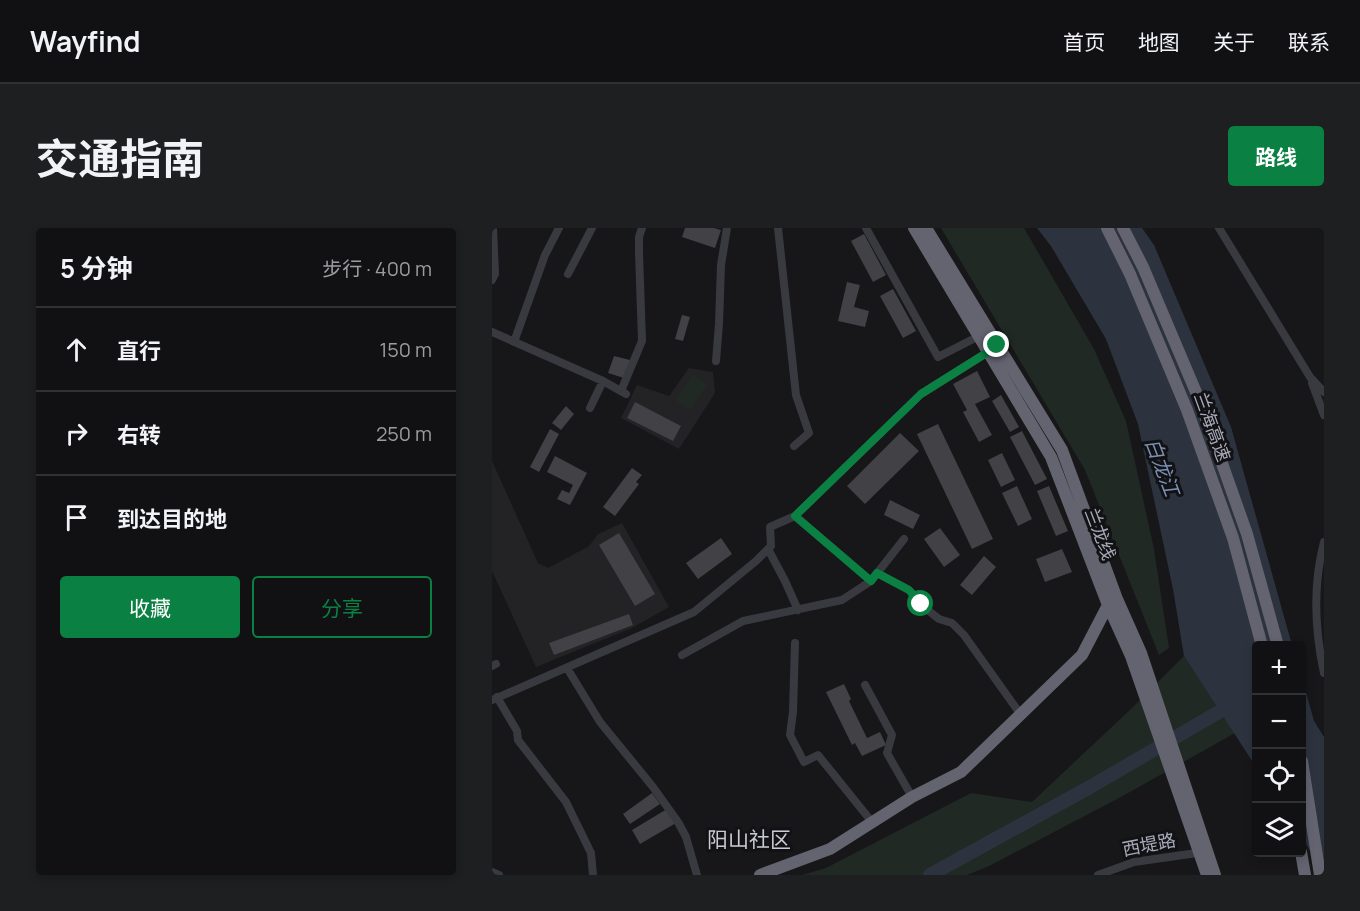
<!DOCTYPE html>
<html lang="zh">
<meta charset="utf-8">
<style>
body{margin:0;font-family:Manrope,"Noto Sans SC",sans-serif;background:#1e1f21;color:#f1f3f6}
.controls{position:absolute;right:18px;bottom:18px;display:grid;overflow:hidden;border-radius:6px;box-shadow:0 3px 9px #0003}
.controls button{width:54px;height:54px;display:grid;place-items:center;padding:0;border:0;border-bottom:2px solid #303133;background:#111113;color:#f1f3f6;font:30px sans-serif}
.stop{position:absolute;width:18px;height:18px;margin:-14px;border:4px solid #0b8043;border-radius:50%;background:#fff}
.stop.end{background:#0b8043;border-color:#fff;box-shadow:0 2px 6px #0008}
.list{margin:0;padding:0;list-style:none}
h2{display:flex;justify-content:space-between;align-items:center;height:78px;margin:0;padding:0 24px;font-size:26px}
h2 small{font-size:20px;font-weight:400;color:#9c9da0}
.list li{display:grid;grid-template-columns:39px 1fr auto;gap:18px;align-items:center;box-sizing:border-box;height:84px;padding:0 24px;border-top:2px solid #303133}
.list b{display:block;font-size:22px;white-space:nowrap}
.list em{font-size:20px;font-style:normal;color:#9c9da0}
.actions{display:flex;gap:12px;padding:18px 24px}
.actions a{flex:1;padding:14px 0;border:2px solid #0b8043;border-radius:6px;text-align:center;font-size:21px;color:#0b8043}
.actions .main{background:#0b8043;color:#fff}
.icon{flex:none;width:33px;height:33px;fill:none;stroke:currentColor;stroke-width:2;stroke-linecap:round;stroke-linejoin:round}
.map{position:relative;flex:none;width:832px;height:647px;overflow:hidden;border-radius:6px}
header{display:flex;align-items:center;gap:36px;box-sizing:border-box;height:84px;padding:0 30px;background:#111113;border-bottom:2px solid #303133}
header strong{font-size:28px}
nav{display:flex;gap:33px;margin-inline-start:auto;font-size:21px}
.intro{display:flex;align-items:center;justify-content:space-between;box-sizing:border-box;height:144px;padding:0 36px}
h1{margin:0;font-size:42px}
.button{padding:15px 27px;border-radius:6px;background:#0b8043;color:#fff;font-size:21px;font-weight:700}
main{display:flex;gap:36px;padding:0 36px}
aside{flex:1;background:#111113;border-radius:6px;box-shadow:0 3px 9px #0003}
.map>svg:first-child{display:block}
.built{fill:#232326}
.green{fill:#202923}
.water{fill:#2c333e}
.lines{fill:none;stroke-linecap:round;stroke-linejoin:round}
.river{stroke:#2c333e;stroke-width:14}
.building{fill:#414146}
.minor{stroke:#393940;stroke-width:8}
.highway{stroke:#636470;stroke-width:12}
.route{stroke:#0b8043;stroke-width:8}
.labels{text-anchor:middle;stroke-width:6;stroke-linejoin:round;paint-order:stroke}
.street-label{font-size:18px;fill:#a8aaba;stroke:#121214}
.water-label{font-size:20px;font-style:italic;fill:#7c91b7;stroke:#121214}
.quarter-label{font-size:21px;fill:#c9cad6;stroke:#121214}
</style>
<header>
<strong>Wayfind</strong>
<nav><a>首页</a><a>地图</a><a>关于</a><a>联系</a></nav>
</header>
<div class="intro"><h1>交通指南</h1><a class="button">路线</a></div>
<main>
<aside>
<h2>5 分钟<small>步行 · 400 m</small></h2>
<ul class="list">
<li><svg class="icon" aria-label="ahead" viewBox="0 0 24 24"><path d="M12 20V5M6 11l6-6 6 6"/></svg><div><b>直行</b></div><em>150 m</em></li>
<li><svg class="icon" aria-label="right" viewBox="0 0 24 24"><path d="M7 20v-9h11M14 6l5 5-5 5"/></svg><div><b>右转</b></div><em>250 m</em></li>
<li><svg class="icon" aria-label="arrive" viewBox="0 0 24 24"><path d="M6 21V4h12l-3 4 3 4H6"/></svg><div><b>到达目的地</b></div></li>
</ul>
<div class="actions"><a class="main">收藏</a><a>分享</a></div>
</aside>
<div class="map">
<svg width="832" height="647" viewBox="0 0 832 647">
<rect width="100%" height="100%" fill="#171719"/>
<path class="built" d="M197 140 221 144 223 165 187 221 129 190 145 157 177 168Z
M0 233 46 335 56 340 97 318 106 306 130 295 177 379 140 400 44 439 0 343Z"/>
<path class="green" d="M449 0H532L602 121 634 193 662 321 677 420 667 427 593 242Z
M201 147 215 157 198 182 183 172Z
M692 428 743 505 629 569 497 638 475 647H310L334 640 479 565 540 574 641 479Z"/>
<path class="water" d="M545 0H650L662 17 739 199 800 417 764 418V539L692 428 681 361 646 196 614 111 559 18Z
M810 450 822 493 832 509V647L810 609Z"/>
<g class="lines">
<path class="river" d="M438 647 598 559 744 474"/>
</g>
<path class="building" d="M193 0H222L229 2 223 20 190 9Z
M372 6 394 47 381 54 359 13Z
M355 54 368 57 362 79 377 83 373 99 346 93Z
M401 61 424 103 411 110 388 68Z
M190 87 198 89 191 113 183 111Z
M122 128 138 132 132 150 116 145Z
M485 143 498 169 483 176 500 207 487 214 471 184 475 182 461 156Z
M509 167 527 199 518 204 500 173Z
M143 174 189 198 181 213 135 190Z
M74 178 82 186 69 202 60 195Z
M446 196 501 311 480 321 425 206Z
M58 201 67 206 47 244 38 239Z
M530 203 555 251 543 257 518 209Z
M408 205 427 223 373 276 355 258Z
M510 225 523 252 509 259 496 232Z
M63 228 95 245 78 277 65 271 70 262 77 265 81 257 55 244Z
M140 240 150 247 144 254 147 256 123 288 111 279Z
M525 258 540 291 526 298 510 265Z
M557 258 576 303 564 308 545 263Z
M398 272 428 287 421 301 392 287Z
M448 300 468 327 452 339 432 311Z
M127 305 163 366 143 378 107 317Z
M229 310 240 326 206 351 194 335Z
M570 321 580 344 553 354 544 331Z
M492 328 504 339 480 367 468 357Z
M137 386 141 397 62 427 57 415Z
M352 456 359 471 357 473 375 510 388 504 394 517 370 528 363 515 360 517 334 464Z
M160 565 168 576 138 596 131 586Z
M175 581 184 595 148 616 140 602Z"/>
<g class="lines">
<path class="minor" d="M286 0 304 167 317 205 302 218
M374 0 446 129 491 106
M727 0 818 149 832 164
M76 46 100 0
M0 52 3 46 1 0
M0 104 111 153 134 166
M22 114 53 27 67 0
M224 133 227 96 229 37 235 0
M820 155 832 187
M129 163 150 113 147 24V9L150 0
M98 180 111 153
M303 288 379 353 412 311
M832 314C821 356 823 403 832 445
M276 321 293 353 306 382
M385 345 417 362 429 376 443 388 447 391 460 395 472 407 529 487
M303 415 301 484 298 507 312 534 326 527 380 594
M190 427 251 393 350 372 379 353
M0 438 4 436
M75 440 108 494 161 559 186 594 194 609 205 647
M373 457 400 507 395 525 420 569
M5 469 25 503 26 512 74 574 99 625 101 647
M0 472 202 384 264 333 279 318 278 299 303 288 429 166 499 122
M0 644 7 647
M606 647 642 634 712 624"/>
<path class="highway" d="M422 0 559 229 616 377 639 428 715 647
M434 0 570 222 625 371 649 425 723 647
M615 0 638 46 695 182 741 310 770 418
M631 0 651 39 709 176 755 306 786 418
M810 533 828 647
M809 624 813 647
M268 647 338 621 420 569 469 544 590 427 616 377 618 376"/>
</g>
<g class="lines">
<path class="route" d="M429 376 417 362 385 345 379 353 303 288 429 166 496 124 505 117"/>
</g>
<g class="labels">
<g class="street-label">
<text transform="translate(720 199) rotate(70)" y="6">兰海高速</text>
<text transform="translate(608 306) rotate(69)" y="6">兰龙线</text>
<text transform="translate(657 617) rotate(-11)" y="6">西堤路</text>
</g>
<g class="water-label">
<text transform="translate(670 239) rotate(69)" y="7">白龙江</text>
</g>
<g class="quarter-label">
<text x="257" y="619">阳山社区</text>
</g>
</g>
</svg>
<div class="controls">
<button>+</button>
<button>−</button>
<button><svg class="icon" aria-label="locate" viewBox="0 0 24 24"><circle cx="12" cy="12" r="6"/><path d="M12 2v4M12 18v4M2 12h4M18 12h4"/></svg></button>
<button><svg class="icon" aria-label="layers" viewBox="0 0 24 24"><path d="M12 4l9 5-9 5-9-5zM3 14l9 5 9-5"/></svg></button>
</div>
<div class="stop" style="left:429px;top:376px"></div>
<div class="stop end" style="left:505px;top:117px"></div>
</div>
</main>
